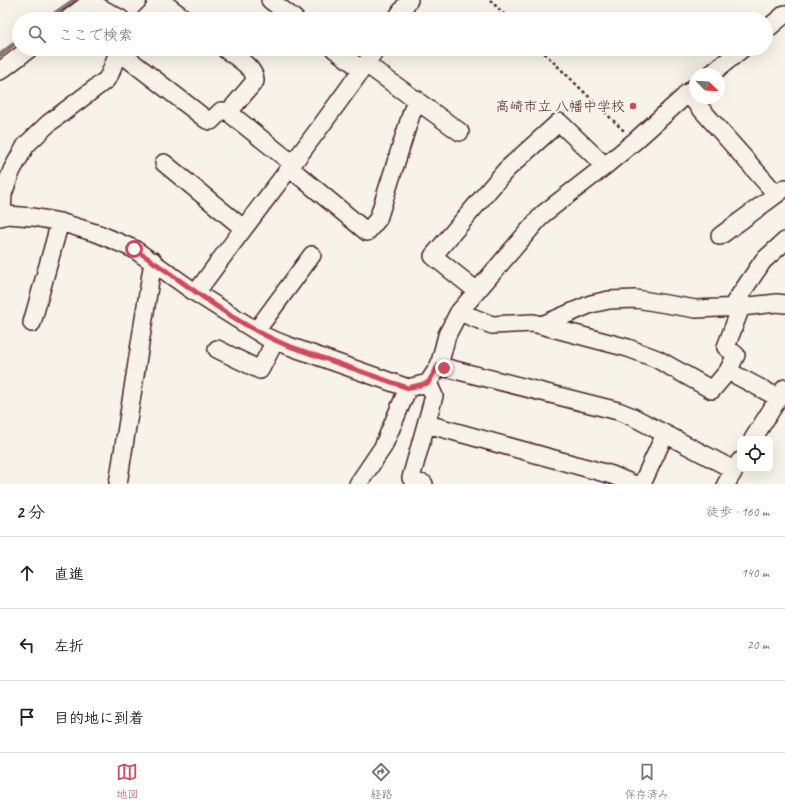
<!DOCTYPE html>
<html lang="ja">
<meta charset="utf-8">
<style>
body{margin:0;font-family:Caveat,"Klee One",sans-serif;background:#f2f2f2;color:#202124}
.controls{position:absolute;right:12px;bottom:12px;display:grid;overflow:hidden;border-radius:8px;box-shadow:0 4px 16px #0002}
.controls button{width:36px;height:36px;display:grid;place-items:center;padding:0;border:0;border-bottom:1px solid #e0e0e0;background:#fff;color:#202124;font:20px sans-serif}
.compass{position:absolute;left:689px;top:68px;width:36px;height:36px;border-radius:50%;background:#fff;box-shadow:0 4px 16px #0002;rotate:114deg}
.stop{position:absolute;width:12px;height:12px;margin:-9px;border:3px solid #d1495b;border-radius:50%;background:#fff}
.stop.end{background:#d1495b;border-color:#fff;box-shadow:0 1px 4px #0008}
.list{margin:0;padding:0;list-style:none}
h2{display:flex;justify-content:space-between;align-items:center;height:52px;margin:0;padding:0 16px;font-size:17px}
h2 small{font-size:13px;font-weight:400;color:#757577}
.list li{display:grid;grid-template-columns:26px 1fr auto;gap:12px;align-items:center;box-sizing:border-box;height:72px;padding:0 16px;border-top:1px solid #e0e0e0}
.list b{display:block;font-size:15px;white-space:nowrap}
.list em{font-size:13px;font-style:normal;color:#757577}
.icon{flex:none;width:22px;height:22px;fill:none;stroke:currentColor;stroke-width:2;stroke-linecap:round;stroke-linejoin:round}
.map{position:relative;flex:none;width:785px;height:484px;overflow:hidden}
.search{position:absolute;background:#fff;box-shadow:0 4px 16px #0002;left:12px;right:12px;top:12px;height:44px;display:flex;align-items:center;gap:10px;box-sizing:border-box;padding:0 14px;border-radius:22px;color:#757577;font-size:15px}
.sheet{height:268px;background:#fff}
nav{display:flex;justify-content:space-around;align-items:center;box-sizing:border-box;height:56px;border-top:1px solid #e0e0e0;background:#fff;font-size:11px;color:#757577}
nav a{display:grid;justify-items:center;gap:2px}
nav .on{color:#d1495b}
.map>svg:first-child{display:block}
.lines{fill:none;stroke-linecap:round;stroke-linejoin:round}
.stream{stroke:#8e7275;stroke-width:4.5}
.minor-casing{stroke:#4a1f2b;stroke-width:20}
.path{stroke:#4a1f2b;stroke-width:2.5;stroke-dasharray:3 3;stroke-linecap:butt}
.minor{stroke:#f7f3e8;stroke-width:17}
.route{stroke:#d1495b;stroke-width:5}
.poi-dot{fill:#d1495b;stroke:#f7f3e8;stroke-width:1.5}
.labels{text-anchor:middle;stroke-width:4;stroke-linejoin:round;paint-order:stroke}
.poi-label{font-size:14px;fill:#4a1f2b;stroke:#f7f3e8;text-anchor:end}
</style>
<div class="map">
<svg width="785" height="484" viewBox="0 0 785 484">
<rect width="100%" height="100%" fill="#f7f3e8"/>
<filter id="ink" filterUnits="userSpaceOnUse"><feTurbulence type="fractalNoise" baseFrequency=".025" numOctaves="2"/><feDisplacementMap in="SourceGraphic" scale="8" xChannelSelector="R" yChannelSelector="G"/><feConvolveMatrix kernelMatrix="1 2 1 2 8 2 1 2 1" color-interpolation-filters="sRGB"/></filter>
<g filter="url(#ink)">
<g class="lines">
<path class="stream" d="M47 19 74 0
M0 55 19 40"/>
<g class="minor-casing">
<path id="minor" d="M160 0 185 19
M270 0 295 19
M90 2 121 19
M68 19 93 0
M145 19 153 11 158 0
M396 19 409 0
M766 30 785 14
M225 49C234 56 256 68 255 81L233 107 231 111 233 116 293 164
M334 49 361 69
M118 51 207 120 211 121 221 111H231
M366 64 460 132
M0 71 29 49
M711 74 742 49
M687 93 776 194
M164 163 243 228
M290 168 367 232 378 219 416 99
M2 216 3 194 7 183 12 170 26 145 49 123 106 80 110 74 119 49
M0 217 8 215 33 217 60 222 99 234 134 249 196 293 266 337 286 345 408 388 428 383
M720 236 785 188
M477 291 433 256 506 170 559 122 605 166
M196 293C255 211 319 133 376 49
M731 308 763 261 785 241
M459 312 492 325 533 323 628 348 657 359 712 390 728 371 736 355 726 347 741 307
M32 323 60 222
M542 325 591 304 609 300 636 299 696 309 741 307 777 303 785 304
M256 331 312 255
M217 349 260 370 275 341
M439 366 618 411 633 417 734 470
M728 371 779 398
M427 424 612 475 633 484
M753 439 785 388
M118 484 153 261
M358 484 383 447 408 388
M424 484 414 481 411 478 434 396 428 383 439 366 447 335 459 312 543 214 605 166 635 141 695 87
M642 484 665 434
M726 484 740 461"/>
</g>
<path class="path" d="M490 0 509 19
M540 49 624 131"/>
<use href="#minor" class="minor"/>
</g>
</g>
<g class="lines" filter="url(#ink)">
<path class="route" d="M134 249C184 281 230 322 286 345L408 388 428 383 438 366 444 368"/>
</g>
<circle class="poi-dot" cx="633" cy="106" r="4"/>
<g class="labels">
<g class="poi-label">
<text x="625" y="111">高崎市立 八幡中学校</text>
</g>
</g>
</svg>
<div class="controls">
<button><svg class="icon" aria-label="locate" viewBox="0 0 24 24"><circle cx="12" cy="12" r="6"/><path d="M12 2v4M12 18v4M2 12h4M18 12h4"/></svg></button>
</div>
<svg class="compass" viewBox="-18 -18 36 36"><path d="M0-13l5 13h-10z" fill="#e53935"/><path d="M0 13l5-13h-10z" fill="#757577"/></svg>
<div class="stop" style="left:134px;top:249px"></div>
<div class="stop end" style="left:444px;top:368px"></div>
<div class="search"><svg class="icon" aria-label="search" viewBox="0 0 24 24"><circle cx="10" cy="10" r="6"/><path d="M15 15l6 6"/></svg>ここで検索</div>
</div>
<section class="sheet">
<h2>2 分<small>徒歩 · 160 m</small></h2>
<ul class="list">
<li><svg class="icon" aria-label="ahead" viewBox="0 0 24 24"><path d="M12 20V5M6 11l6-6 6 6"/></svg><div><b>直進</b></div><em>140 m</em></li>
<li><svg class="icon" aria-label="left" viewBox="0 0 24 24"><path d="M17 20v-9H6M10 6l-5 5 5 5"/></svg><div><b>左折</b></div><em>20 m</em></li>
<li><svg class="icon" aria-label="arrive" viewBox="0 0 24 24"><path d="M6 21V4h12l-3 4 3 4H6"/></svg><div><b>目的地に到着</b></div></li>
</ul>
</section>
<nav>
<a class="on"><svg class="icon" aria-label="map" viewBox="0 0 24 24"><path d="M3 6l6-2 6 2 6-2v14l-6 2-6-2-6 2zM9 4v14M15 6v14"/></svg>地図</a>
<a><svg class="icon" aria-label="directions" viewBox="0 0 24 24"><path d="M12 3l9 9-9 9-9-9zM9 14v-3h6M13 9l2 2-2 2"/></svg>経路</a>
<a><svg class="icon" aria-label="saved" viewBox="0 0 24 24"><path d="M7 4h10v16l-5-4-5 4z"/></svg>保存済み</a>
</nav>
